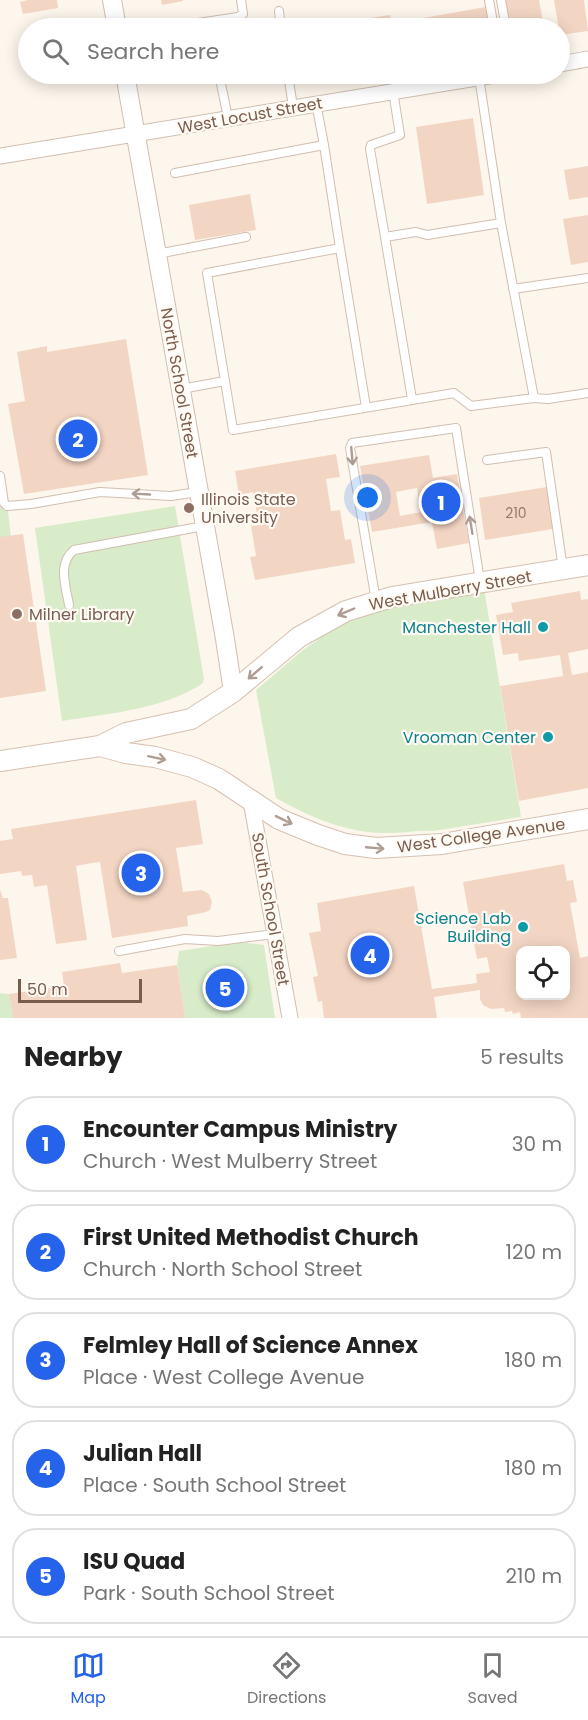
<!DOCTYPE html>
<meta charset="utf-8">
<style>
body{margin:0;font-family:Poppins,sans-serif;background:#f2f2f2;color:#222}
.controls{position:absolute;right:18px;bottom:18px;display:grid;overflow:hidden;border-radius:12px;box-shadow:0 3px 15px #0003}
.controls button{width:54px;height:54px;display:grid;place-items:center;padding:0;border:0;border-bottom:2px solid #e0e0e0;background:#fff;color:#222;font:30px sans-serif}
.scale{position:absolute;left:18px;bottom:15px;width:124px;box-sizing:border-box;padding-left:6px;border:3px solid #7a5c4d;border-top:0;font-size:16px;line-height:21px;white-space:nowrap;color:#7a5c4d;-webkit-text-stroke:4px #fffaf3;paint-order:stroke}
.you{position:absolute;left:368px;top:498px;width:21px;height:21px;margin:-15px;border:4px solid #fff;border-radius:50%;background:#1a73e8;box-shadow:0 0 0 9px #1a73e833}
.badge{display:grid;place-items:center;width:39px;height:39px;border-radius:50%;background:#2563eb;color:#fff;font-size:20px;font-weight:700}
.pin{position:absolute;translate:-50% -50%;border:3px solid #fff;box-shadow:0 2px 6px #0006}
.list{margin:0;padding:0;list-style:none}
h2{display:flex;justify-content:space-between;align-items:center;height:78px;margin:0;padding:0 24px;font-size:26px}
h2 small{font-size:20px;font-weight:400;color:#767676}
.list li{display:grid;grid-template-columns:39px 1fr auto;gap:18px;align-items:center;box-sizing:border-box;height:96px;margin:0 12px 12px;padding:0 12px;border:2px solid #e0e0e0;border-radius:24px}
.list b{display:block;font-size:22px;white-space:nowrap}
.list p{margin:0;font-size:20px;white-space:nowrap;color:#767676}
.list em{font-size:20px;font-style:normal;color:#767676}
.icon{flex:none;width:33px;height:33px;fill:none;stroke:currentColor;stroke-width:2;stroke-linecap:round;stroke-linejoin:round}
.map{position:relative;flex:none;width:588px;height:1018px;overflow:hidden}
.search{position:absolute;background:#fff;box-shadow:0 3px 15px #0003;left:18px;right:18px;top:18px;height:66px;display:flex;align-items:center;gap:15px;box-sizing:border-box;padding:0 21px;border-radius:33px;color:#767676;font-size:22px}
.sheet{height:618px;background:#fff}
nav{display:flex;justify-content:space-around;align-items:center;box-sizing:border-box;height:84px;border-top:2px solid #e0e0e0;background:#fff;font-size:16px;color:#767676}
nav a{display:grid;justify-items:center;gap:3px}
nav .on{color:#2563eb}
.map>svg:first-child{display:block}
.green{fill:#d8ecc9}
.building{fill:#f3d5c3;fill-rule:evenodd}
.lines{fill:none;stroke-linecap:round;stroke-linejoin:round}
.service-casing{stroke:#d1beb0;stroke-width:10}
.minor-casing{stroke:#d1beb0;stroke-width:17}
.tertiary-casing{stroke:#d1beb0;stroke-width:20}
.secondary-casing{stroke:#d6c0b0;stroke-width:22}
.service{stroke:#fff;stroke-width:8}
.minor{stroke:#fff;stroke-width:15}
.tertiary{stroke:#fff;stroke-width:18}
.secondary{stroke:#fff;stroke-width:20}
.oneway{stroke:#af9d94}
.education-dot{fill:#8d6e63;stroke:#fffaf3;stroke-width:2}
.culture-dot{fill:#0f9aa8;stroke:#fffaf3;stroke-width:2}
.labels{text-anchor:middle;stroke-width:4.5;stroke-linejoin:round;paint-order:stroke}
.number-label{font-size:14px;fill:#987a6a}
.street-label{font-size:16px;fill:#7a5c4d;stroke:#fffaf3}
.education-label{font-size:16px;fill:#785e54;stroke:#fffaf3;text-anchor:start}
.culture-label{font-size:16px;fill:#0d838f;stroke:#fffaf3;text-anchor:end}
</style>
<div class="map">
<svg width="588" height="1018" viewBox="0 0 588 1018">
<rect width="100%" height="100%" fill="#fdf6ec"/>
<path class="green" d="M0 504 8 511 11 538 0 540Z
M175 506 204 679 202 684C160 710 111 713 62 721L35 528Z
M484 588 521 817 433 831C416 830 399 834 382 833 344 832 308 816 276 798L256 690 303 650 337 626 371 611Z
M239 942 264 945 275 1018H185L177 965 179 951Z
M0 993 9 994 13 1018H0Z"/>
<path class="building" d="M28 0H57L58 8 23 14 20 2Z
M161 0H183V1L162 5Z
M505 0H539L544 27 510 28Z
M554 0H584L588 31 560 35Z
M486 7 489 28H407L406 21Z
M390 15 392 28H345L344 22Z
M473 118 484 195 427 204 416 127Z
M588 166V197L569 200 564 170Z
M250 194 256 230 195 240 189 205Z
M588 215V262L571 265 563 219Z
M126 339 148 475 24 494 8 404 25 401 17 352 47 346V352Z
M336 454 340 477 326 479 331 511 340 510 345 540 351 539 355 563 255 580 250 557 256 556 251 526 259 525 253 492 239 495 235 471Z
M429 455 433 478 457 474 469 543 437 549 432 522 372 532 360 466ZM417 488 421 512 400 516 396 492Z
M547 487 553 529 485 540 479 498Z
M23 534 46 691 0 698V537Z
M580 591 581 600 588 599V649L568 653 572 675 588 672V788L519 801 500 686 563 676 560 655 519 661 518 653 503 655 496 615 513 612 511 603Z
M196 800 203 844 176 848 183 892 202 890 209 894 212 902 210 910 206 912 187 916 188 926 112 938 100 862 92 863 76 866 87 940 56 944 47 885 34 887 32 875 22 876 21 871 0 874V841L13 839 11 829Z
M564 864 567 881 573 880 577 902 570 903 580 958 588 956V1018H521L520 1012 513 1014 512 1011 505 1012 504 1008 491 1009 483 1005 480 999V990L434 997 437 1018H324L322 1001 318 1002 313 977 318 976 309 933 321 931 317 903 414 886 432 989 477 983 476 974 490 972 487 957 477 959 463 882ZM520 951H566V996H520Z
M0 890 3 898H8L17 958 0 960Z
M120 963 122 973 177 965 185 1018H13L9 994 64 986 62 972Z"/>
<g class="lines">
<g class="service-casing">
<path id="service" d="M489 0 494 28
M501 0 506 28
M279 11 281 28
M165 28 238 17 243 14 241 0
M219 74 228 118
M288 74 293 107
M479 77 501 223 534 398 548 399 588 393
M157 79 189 74
M393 91 400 135 371 145 370 149 385 237 416 232 427 235 501 223
M316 103 324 145
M175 173 324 145 340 248 207 273 225 381
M385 237 412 399
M340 248 366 407
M157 254 246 237
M513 289 588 278
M181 389 225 381 233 430 454 393 471 406 534 398
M487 460 546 452 563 569
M0 476 4 503 7 506 31 504 100 492 171 496 198 492
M376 601 350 448 352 443 456 428 480 581
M69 605C66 586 57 564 74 550L204 526
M119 951 185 939 218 941 275 934"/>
</g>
<g class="minor-casing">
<path id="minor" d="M560 64 588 59
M0 156 501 74
M251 801 290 1018"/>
</g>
<g class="tertiary-casing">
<path id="tertiary" d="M112 0 117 28
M125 74 225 639 233 692"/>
</g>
<g class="secondary-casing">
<path id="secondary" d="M100 746 126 733 191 719 233 692 299 637 346 611 392 597 588 565
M0 761 100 746 126 753 155 757 192 767 219 779 279 819 318 835 345 844 376 848 442 844 588 819"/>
</g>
<use href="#service" class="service"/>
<use href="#minor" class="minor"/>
<use href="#tertiary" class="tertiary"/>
<use href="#secondary" class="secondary"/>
</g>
<defs><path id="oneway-shaft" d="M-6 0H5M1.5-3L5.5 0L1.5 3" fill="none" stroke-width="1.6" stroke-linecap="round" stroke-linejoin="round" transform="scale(1.5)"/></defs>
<g class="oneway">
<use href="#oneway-shaft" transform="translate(352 456) rotate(85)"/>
<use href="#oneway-shaft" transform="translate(141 494) rotate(-177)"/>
<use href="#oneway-shaft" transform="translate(471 525) rotate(-99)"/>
<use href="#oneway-shaft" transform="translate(346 612) rotate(157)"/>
<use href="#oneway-shaft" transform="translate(255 673) rotate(139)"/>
<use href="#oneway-shaft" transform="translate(157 758) rotate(12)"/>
<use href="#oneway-shaft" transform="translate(284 820) rotate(26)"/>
<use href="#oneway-shaft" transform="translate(375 848) rotate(5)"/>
</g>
<g class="education-dot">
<circle cx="189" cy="508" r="6"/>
<circle cx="17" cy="614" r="6"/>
</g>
<g class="culture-dot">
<circle cx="543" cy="627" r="6"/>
<circle cx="548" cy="737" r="6"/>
<circle cx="523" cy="927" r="6"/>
</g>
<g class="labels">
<g class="number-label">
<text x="516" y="518">210</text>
</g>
<g class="street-label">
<text transform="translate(250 115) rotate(-10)" y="6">West Locust Street</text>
<text transform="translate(180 383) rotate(80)" y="6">North School Street</text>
<text transform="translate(450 590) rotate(-10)" y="6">West Mulberry Street</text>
<text transform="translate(481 835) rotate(-8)" y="6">West College Avenue</text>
<text transform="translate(271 909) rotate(80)" y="6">South School Street</text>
</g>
<g class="education-label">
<text x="201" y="505">Illinois State<tspan x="201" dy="18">University</tspan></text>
<text x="29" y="620">Milner Library</text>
</g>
<g class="culture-label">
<text x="531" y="633">Manchester Hall</text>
<text x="536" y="743">Vrooman Center</text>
<text x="511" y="924">Science Lab<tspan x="511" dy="18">Building</tspan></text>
</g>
</g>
</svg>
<div class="controls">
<button><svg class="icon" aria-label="locate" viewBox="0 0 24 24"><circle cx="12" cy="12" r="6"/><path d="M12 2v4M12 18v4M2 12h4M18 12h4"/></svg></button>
</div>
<div class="scale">50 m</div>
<div class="you"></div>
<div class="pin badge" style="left:441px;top:502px">1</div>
<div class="pin badge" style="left:78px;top:439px">2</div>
<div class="pin badge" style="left:141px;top:873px">3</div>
<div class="pin badge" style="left:370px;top:955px">4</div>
<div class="pin badge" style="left:225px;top:988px">5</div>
<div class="search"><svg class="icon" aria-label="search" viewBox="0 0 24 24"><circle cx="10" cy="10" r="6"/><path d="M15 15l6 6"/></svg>Search here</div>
</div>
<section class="sheet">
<h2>Nearby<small>5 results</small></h2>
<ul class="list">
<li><span class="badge">1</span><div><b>Encounter Campus Ministry</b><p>Church · West Mulberry Street</p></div><em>30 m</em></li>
<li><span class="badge">2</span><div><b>First United Methodist Church</b><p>Church · North School Street</p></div><em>120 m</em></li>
<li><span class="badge">3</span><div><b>Felmley Hall of Science Annex</b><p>Place · West College Avenue</p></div><em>180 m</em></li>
<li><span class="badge">4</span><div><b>Julian Hall</b><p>Place · South School Street</p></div><em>180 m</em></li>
<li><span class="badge">5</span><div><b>ISU Quad</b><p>Park · South School Street</p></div><em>210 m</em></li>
</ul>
</section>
<nav>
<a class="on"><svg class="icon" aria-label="map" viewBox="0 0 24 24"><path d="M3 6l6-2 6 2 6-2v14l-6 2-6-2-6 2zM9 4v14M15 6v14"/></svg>Map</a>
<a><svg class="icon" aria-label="directions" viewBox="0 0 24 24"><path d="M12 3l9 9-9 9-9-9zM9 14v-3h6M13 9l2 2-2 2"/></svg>Directions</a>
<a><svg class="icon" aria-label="saved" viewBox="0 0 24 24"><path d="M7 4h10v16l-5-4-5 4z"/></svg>Saved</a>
</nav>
